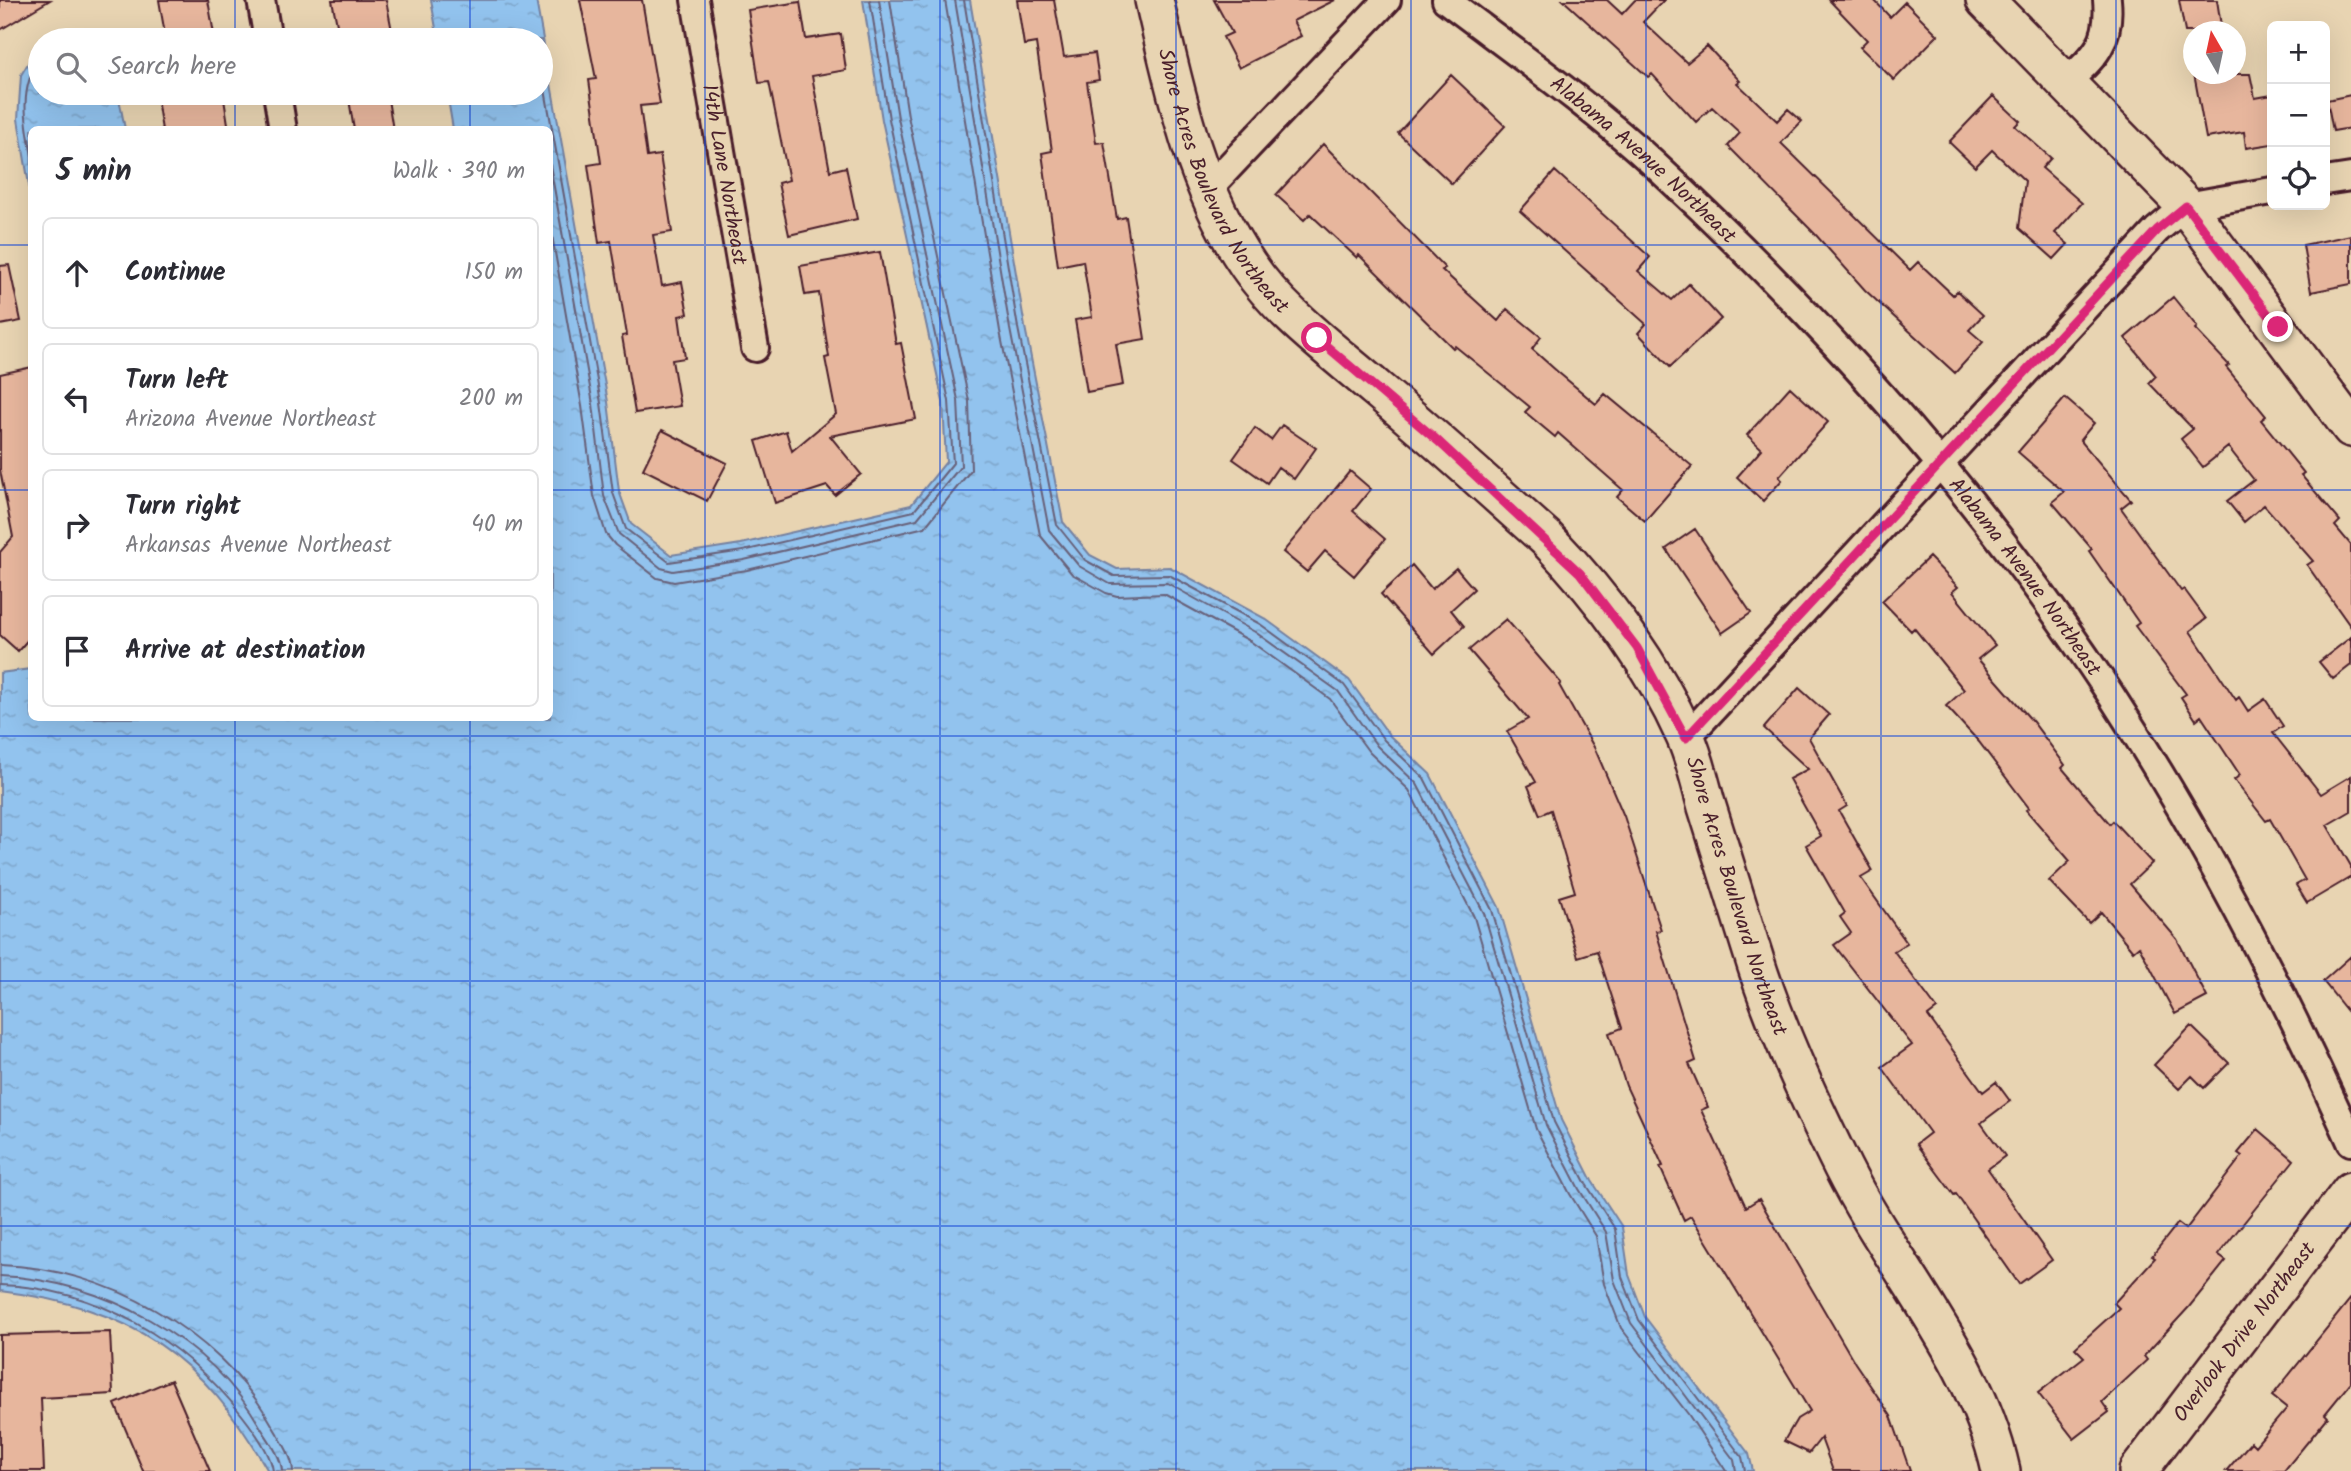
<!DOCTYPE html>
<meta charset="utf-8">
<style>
body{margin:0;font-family:Kalam,sans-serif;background:#f2f2f3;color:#2b2b33}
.controls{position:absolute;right:21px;top:21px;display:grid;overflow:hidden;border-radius:10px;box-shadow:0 7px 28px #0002}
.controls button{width:63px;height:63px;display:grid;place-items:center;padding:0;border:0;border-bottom:2px solid #e1e1e2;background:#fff;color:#2b2b33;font:35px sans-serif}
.compass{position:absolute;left:2183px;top:21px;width:63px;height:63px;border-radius:50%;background:#fff;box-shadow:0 7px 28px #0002;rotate:351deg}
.stop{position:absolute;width:21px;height:21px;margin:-16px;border:5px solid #db2777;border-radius:50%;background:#fff}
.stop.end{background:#db2777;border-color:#fff;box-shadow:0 2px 7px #0008}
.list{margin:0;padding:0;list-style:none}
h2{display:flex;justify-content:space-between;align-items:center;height:91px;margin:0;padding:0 28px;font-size:30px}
h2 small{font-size:23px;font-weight:400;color:#7c7c81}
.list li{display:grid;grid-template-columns:46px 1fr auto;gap:21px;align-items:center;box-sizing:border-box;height:112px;margin:0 14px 14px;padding:0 14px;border:2px solid #e1e1e2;border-radius:10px}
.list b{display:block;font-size:26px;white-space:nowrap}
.list p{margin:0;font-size:23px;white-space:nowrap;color:#7c7c81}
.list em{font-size:23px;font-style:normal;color:#7c7c81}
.icon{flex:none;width:38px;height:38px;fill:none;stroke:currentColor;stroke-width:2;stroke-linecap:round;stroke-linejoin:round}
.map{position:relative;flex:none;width:2351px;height:1471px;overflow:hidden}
.search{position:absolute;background:#fff;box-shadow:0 7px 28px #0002;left:28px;top:28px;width:525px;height:77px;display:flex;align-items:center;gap:18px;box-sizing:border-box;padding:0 24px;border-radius:38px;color:#7c7c81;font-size:26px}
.panel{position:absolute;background:#fff;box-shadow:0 7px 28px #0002;left:28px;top:126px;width:525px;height:595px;border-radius:10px}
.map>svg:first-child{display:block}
.water{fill:url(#water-ripples);stroke:#7581a0;stroke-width:2}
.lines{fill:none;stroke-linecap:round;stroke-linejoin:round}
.shore{stroke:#676179;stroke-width:2}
.building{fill:#e7b69d;stroke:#4a1f2b;stroke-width:2}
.street-casing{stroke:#4a1f2b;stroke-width:32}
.secondary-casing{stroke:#4a1f2b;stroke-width:42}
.street{stroke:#e8d4b2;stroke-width:26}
.secondary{stroke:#e8d4b2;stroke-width:37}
.route{stroke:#db2777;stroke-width:9}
.grid{fill:none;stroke:#1d4ed8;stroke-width:2;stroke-opacity:0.55}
.labels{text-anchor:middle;stroke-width:6;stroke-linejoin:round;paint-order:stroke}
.street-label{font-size:21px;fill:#4a1f2b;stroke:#e8d4b2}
</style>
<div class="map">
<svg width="2351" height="1471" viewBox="0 0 2351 1471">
<defs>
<pattern id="water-ripples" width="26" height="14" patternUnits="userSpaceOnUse" patternTransform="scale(1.75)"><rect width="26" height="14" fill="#92c3ee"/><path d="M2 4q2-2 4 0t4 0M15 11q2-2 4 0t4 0" fill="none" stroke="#7fa7cc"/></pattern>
</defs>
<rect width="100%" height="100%" fill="#e8d4b2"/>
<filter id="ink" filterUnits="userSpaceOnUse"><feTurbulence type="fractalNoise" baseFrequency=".0143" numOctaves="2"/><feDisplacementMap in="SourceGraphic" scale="14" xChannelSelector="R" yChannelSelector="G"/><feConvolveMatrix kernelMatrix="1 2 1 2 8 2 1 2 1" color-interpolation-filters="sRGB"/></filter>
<g filter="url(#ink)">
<path class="water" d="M431 0H536L608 402 619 491 631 524 671 555 741 544 911 505 946 462 943 402 882 120 863 0H970L1025 327 1063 522 1090 555 1117 569 1170 567 1264 618 1349 680 1390 736 1430 774 1499 907 1561 1120 1592 1181 1622 1227 1629 1275 1645 1317 1749 1454 1753 1471H268C203 1356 132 1307 0 1291V673L31 669 32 718H550V130L453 129 447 93H541V40H438Z
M40 49V93H118L125 129 32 130 31 197 18 119 21 75 36 50Z"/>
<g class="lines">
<path class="shore" d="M945 0 1000 331 1040 535 1072 574 1106 593 1117 596 1164 594 1250 641 1330 699 1369 752 1409 790 1474 917 1536 1129 1570 1194 1596 1236 1604 1284 1621 1328 1688 1414 1726 1471
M955 0 1010 329 1049 530 1079 566 1110 584 1167 583 1255 632 1338 691 1377 746 1417 784 1484 913 1546 1125 1579 1189 1606 1232 1614 1280 1631 1323 1734 1460 1736 1471
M964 0 1018 328 1057 525 1085 560 1114 576 1169 575 1260 624 1344 685 1384 740 1424 778 1492 910 1554 1122 1586 1184 1615 1229 1622 1277 1639 1320 1742 1457 1745 1471
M541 67 601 403 613 493 626 529 669 562 743 551 914 511 953 463 949 401 889 119 870 0
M32 156C25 120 19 89 40 57
M550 165 593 404 604 496 619 534 661 568 673 571 744 560 917 519 961 466 958 400 898 118 879 0
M550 224 582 406 594 496 606 534 615 545 657 578 674 582 747 570 925 527 971 470 969 401 908 116 890 0
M0 1265C106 1268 218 1330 271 1423 279 1438 292 1454 293 1471
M0 1276C102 1280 210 1338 261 1428 269 1441 281 1456 282 1471
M0 1285C98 1288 183 1340 242 1415 253 1429 271 1453 273 1471"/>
</g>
<path class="building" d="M0 0H50L0 30Z
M159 0H208L215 40H166Z
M332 0H386L393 36 374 40H340Z
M580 0H642L660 104 640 106 647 157 660 155 672 232 653 235 662 286 682 282 688 314 679 316 685 358 672 360 680 406 635 413 622 336 627 335 611 241 599 243 588 165 601 163 589 80 596 79Z
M1017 0H1054L1064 57 1095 53 1099 80 1087 82 1096 143 1104 142 1117 219 1126 217 1145 339 1116 344 1123 385 1087 392 1075 320 1092 317 1083 261 1058 266 1042 153 1052 151 1036 43 1024 45Z
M1214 0H1335L1293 21 1301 36 1239 68 1223 37 1232 33Z
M1563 0H1607L1622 14 1635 0H1664L1643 22 1687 63 1707 46 1740 81 1737 83 1777 121 1788 109 1802 121 1781 143 1910 270 1918 262 1953 295 1957 291 1983 315 1969 330 1983 342 1955 373 1865 290 1815 234 1728 146 1740 133 1712 107 1696 122 1652 74 1648 77Z
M1829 0H1874L1890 17 1905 2 1938 35 1894 80 1860 47 1867 40Z
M2179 0H2217L2222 32H2185Z
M800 2 806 39 841 34 846 70 812 76 830 171 846 167 857 219 789 235 778 183 789 180 769 82 759 83 748 10Z
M2194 74H2250L2255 98 2272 95V144L2246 148 2244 132 2206 138Z
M1451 75 1505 126 1452 184 1398 133Z
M156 93H223L229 130H162Z
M348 93H387L393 130H354Z
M2351 95V128L2333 131 2327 100Z
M1993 96 2020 121 2015 126 2051 158 2042 168 2082 203 2055 233 2068 244 2054 259 2019 228 2025 181 1992 150 1975 167 1949 142Z
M1323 144 1445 268 1442 270 1498 321 1507 309 1541 337 1532 349 1559 373 1596 404 1605 394 1692 466 1645 521 1617 497 1623 490 1558 433 1555 437 1525 412 1530 407 1455 346 1453 348 1359 255 1357 258 1310 214 1304 220 1276 195Z
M1555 171 1650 257 1638 271 1672 300 1689 284 1721 319 1670 367 1638 333 1646 324 1520 211Z
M2351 235V284L2311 292 2303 245Z
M880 252 896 344 901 343 916 419 830 436 861 474 835 495 827 486 775 503 756 441 786 431 792 451 836 414 825 358 829 357 819 293 805 295 800 266Z
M9 265 21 321 0 325V266Z
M2173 297 2197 327 2195 329 2229 365 2226 367 2266 416 2261 420 2304 473 2301 475 2340 521 2335 526 2351 545V627L2307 565 2313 561 2264 505 2244 522 2227 501 2254 480 2228 447 2203 467 2181 439 2193 429 2149 383 2156 376 2125 338Z
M32 367V635L18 651 0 635V552L13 537 0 470V374Z
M1790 387 1828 422 1779 477 1782 480 1763 501 1737 477 1762 449 1747 435Z
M2065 398 2094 423 2080 440 2131 500 2121 508 2181 591 2184 589 2206 619 2190 631 2236 700 2239 697 2248 711 2265 699 2283 726 2273 733 2321 794 2351 776V811L2327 825 2351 866V877L2307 903 2296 885 2305 880 2270 819 2266 821 2234 780 2240 775 2201 716 2196 720 2181 697 2186 694 2135 626 2139 623 2089 551 2092 549 2052 502 2064 492 2018 452Z
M1282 425 1316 448 1294 479 1278 467 1267 483 1233 459 1255 428 1271 440Z
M662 430 727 463 707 501 643 469Z
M1350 471 1371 489 1353 511 1385 539 1354 576 1325 551 1307 572 1283 552Z
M1695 529 1751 613 1722 633 1666 549Z
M1929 557 1958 587 1952 592 1995 645 1978 659 2033 722 2065 765 2062 768 2110 824 2113 821 2152 863 2130 884 2177 939 2207 997 2175 1014 2139 946 2133 951 2101 912 2089 923 2049 881 2070 861 2026 810 2029 808 1979 742 1946 706 1964 690 1914 628 1911 631 1882 601Z
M1412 565 1432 589 1456 568 1474 589 1451 610 1464 626 1434 654 1381 594Z
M1506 619 1561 683 1559 685 1595 749 1624 816 1661 930 1656 931 1696 1061 1689 1064 1708 1107 1701 1110 1746 1207 1759 1199 1855 1363 1891 1416 1910 1471H1833L1821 1438 1809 1453 1784 1441 1797 1419 1810 1411 1691 1216 1684 1220 1660 1167 1663 1166 1626 1086 1609 1033 1622 1028 1597 951 1578 957 1559 897 1575 892 1551 810 1540 815 1528 786 1536 782 1507 731 1528 719 1469 650Z
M2351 637V665L2333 679 2319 662Z
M1799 688 1829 715 1809 738 1847 806 1839 811 1873 871 1861 878 1907 943 1894 951 1937 1009 1928 1016 1983 1092 1996 1082 2010 1101 1981 1123 2005 1156 1988 1169 2052 1260 2019 1284 1956 1194 1954 1195 1916 1144 1930 1133 1882 1067 1912 1045 1834 945 1851 933 1840 917 1845 913 1806 845 1821 836 1789 779 1808 769 1764 728Z
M2351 956V1016L2323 981Z
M2191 1026 2229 1063 2204 1088 2192 1076 2179 1089 2154 1065Z
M2258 1129 2294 1160 2218 1255 2226 1261 2189 1307 2144 1356 2147 1360 2102 1402 2109 1412 2074 1439 2038 1393 2084 1357 2075 1348 2119 1308 2114 1303 2155 1258 2152 1256 2178 1223 2186 1229 2242 1156 2238 1153Z
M2351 1298V1382L2325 1414 2328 1417 2284 1471H2226L2251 1442 2255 1446 2287 1408 2272 1396Z
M110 1332 113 1394 41 1398 44 1471H0V1335Z
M171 1380 210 1471H143L115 1404Z"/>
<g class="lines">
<g class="street-casing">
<g id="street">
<path d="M261 0 268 40"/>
<path id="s1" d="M695 0 755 348"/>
<path id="s2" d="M1446 0C1516 53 1590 105 1655 165 1825 322 1982 498 2109 692 2202 835 2281 986 2351 1142"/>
<path d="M2065 83C2095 57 2111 42 2107 0"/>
<path d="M277 93 283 130"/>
<path d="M2325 181 2351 177"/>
<path d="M1207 190 1387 0"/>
<path d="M1686 738 2157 230 2186 206 2272 191"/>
</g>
</g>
<g class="secondary-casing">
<g id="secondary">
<path id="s3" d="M1154 0C1175 91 1194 186 1248 265 1281 314 1333 351 1378 390 1435 438 1490 488 1546 538 1602 596 1651 661 1685 736 1695 758 1700 783 1707 807 1722 854 1736 901 1751 948 1774 1024 1808 1097 1843 1168 1894 1270 1976 1357 2001 1471"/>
<path d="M1985 0 2186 206 2351 428"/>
<path id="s4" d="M2138 1471 2351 1191"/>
</g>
</g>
<use href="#street" class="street"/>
<use href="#secondary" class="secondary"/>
</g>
</g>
<g class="lines" filter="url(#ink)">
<path class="route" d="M1317 338 1438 441 1580 573 1637 648 1686 738 2157 230 2186 206 2278 327"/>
</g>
<path class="grid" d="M235 0V40M470 0V40M705 0V1471M940 0V1471M1176 0V1471M1411 0V1471M1646 0V1471M1881 0V1471M2116 0V1471M235 93V130M470 93V130M0 245H32M550 245H2351M0 490H32M550 490H2351M235 718V1471M470 718V1471M0 736H2351M0 981H2351M0 1226H2351"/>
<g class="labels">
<g class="street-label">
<text dy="7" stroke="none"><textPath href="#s2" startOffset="254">Alabama Avenue Northeast</textPath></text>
<text dy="7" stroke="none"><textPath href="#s1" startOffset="177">14th Lane Northeast</textPath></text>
<text dy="7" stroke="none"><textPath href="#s3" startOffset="196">Shore Acres Boulevard Northeast</textPath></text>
<text dy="7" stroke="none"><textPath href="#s2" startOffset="821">Alabama Avenue Northeast</textPath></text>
<text dy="7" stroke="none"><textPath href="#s3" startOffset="1099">Shore Acres Boulevard Northeast</textPath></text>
<text dy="7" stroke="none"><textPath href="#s4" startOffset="175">Overlook Drive Northeast</textPath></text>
</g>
</g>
</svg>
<div class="controls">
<button>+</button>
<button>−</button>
<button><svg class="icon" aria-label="locate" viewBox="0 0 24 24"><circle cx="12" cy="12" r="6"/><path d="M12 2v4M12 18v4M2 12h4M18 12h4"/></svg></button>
</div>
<svg class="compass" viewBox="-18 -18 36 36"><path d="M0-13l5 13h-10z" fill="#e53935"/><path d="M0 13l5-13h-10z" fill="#7c7c81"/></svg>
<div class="stop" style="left:1317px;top:338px"></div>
<div class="stop end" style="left:2278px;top:327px"></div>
<div class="search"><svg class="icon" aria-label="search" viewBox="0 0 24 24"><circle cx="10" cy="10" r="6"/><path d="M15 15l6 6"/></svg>Search here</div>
<section class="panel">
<h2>5 min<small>Walk · 390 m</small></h2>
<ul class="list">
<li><svg class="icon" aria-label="ahead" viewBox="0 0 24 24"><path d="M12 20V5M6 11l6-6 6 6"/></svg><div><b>Continue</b></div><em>150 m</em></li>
<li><svg class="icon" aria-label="left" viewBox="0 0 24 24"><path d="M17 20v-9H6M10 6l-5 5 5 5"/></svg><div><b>Turn left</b><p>Arizona Avenue Northeast</p></div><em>200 m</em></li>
<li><svg class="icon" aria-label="right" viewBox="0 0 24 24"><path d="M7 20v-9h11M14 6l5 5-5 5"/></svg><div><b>Turn right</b><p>Arkansas Avenue Northeast</p></div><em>40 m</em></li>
<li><svg class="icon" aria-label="arrive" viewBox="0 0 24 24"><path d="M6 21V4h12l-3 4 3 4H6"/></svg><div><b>Arrive at destination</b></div></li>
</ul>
</section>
</div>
